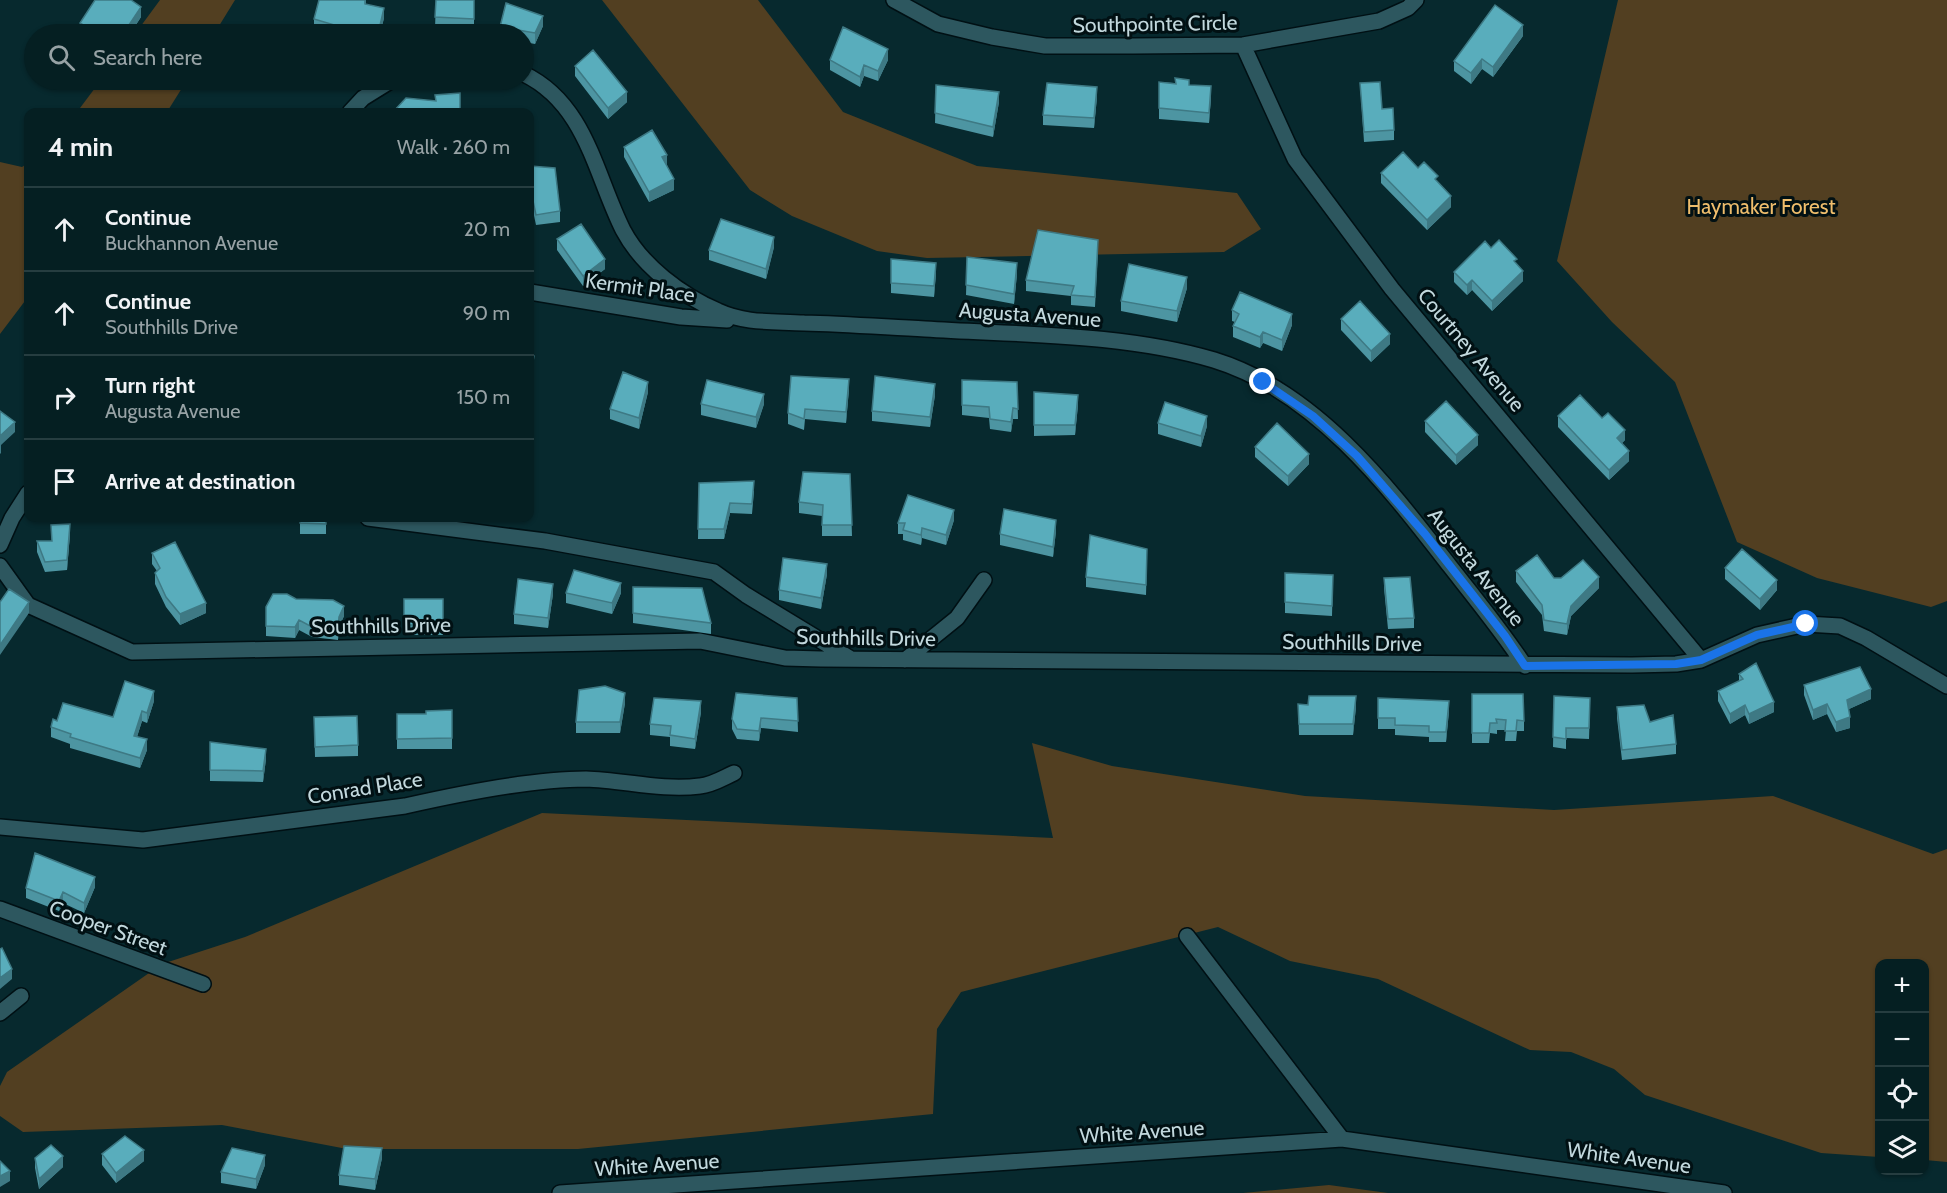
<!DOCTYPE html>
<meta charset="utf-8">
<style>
body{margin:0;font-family:Cabin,sans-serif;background:#132c2f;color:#f1f3f6}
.controls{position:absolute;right:18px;bottom:18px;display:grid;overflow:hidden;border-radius:12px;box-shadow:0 2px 4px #0004}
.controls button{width:54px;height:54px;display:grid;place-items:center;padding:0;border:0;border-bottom:2px solid #263d40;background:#051f22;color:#f1f3f6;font:30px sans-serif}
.stop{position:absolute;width:18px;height:18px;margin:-14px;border:4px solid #1a73e8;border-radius:50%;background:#fff}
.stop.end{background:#1a73e8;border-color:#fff;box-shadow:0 2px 6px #0008}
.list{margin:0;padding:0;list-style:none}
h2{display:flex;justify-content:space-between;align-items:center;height:78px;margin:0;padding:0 24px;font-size:26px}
h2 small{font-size:20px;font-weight:400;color:#97a2a5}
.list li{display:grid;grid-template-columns:39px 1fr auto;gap:18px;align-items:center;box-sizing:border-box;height:84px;padding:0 24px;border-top:2px solid #263d40}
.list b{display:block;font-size:22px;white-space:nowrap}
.list p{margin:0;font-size:20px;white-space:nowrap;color:#97a2a5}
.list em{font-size:20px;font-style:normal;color:#97a2a5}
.icon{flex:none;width:33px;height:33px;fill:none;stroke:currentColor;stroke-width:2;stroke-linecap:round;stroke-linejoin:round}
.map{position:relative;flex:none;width:1947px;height:1193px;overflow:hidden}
.search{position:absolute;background:#051f22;box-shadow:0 2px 4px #0004;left:24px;top:24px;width:510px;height:66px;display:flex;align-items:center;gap:15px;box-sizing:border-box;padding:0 21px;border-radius:33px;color:#97a2a5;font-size:22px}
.panel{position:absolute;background:#051f22;box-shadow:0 2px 4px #0004;left:24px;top:108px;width:510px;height:414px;border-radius:12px}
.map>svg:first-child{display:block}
.green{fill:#523f21}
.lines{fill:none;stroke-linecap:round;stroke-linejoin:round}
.minor-casing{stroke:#001014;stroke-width:18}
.minor{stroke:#2d575f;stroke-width:15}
.wall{fill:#4d95a2}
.shaded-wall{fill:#3e7984}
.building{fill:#59adbc;stroke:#3e7984;stroke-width:1.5}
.route{stroke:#1a73e8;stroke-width:8}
.labels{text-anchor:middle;stroke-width:6;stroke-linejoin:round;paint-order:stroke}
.street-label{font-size:21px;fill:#c2d8dd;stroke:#011013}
.park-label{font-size:21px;fill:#eebd6c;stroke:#011013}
</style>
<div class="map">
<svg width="1947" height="1193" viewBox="0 0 1947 1193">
<rect width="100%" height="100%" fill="#07292e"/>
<path class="green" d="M160 0H235L214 34H135Z
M602 0H758L843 112 977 166 1237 193 1261 229 1224 252 927 258 877 251 792 216 750 190Z
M1618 0H1947V601L1931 607 1817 578 1737 542 1675 382 1612 322 1557 261Z
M101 80H187L167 112H77Z
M0 162 22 167 28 163V297L0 334Z
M1032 743 1112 766 1305 796 1554 810 1773 796 1933 854 1947 849V1162L1925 1160 1924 964H1880L1879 1157 1821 1153 1645 1095 1614 1069 1571 1052 1530 1050 1378 979 1290 961 1218 927 961 992 937 1029 933 1114 578 1149H347L222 1125 23 1132 0 1116V1086L7 1072 162 964 245 937 542 813 1053 838Z
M1329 1185 1388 1193H1243Z"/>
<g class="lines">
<g class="minor-casing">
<path id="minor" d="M894 0 938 24 992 37 1045 46H1133L1243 45 1379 21 1408 8 1416 0
M1243 45 1295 159 1392 289 1701 660
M524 74C586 104 595 174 623 230 642 266 681 295 718 311 746 324 774 321 804 323 844 324 885 327 925 329 1019 335 1123 333 1214 360 1315 391 1387 485 1449 565 1475 598 1502 631 1525 666
M350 112 363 98 392 80
M530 292 681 317 727 320
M368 518 545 541 714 572 746 595 851 659
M0 545 12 518 28 493
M0 566 28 605 132 652 700 641 785 658 821 659 1632 665 1676 664 1701 660 1757 635 1806 624 1840 626 1866 638 1947 686
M905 660 957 618 984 580
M0 827 143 840 405 806C458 794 531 779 586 779 623 780 662 791 700 786 712 785 723 778 734 773
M0 909 203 984
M1187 936 1342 1139
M0 1013 21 996
M560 1193 1342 1139 1724 1193"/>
</g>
<use href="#minor" class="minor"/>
</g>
<path class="wall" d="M366 0V4L384 18 380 34H331L314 30V19Z
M436 0 474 19V29L435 28Z
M141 17 130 34H82L80 33V23Z
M543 26 535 44 524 42V34H500V27Z
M1523 36 1493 77 1482 69 1471 84 1454 71V61Z
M830 60H888L878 81 864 76 860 87 830 70Z
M575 66 627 102 608 119 575 76Z
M1175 78 1211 97 1209 123 1159 119V82L1175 83Z
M1360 83 1382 109 1394 130V140L1364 142Z
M936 85 999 102 993 137 935 123Z
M1097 97 1094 128 1043 125V115Z
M624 147 667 165 674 190 649 202 624 157Z
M530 166 560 211V222L536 225 530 197Z
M1418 168 1438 183 1451 207 1427 230 1381 183V173Z
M557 239 605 269 583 286 557 250Z
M774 247 766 279 709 260V250Z
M1491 248 1517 264 1523 281 1492 311 1472 290 1467 295 1454 282V272Z
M1098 250 1095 307 1071 305V296L1026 291V280Z
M967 257 1017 274 1014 304 966 295Z
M891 259 936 273 934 297 891 293Z
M1187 288 1177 322 1121 311V301Z
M1232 310 1292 325 1282 351 1263 343 1260 348 1233 337V326L1235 322 1232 321Z
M1341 319 1390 344 1371 362 1341 330Z
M962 380 1017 382 1018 419H1013L1011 432 990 429 989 418 962 415Z
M849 389 846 423 805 419 804 430 788 424V413Z
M648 392 639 429 610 419V409Z
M1034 392 1078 405 1075 435 1034 436Z
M935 395 930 427 872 421V411Z
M701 404H764L756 428 701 415Z
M1558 416 1602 418 1625 440 1622 443 1629 461 1609 480 1558 427Z
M1425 421 1478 445 1456 465 1425 432Z
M1158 423 1207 426 1201 447 1158 434Z
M1255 447 1309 464 1288 486 1255 457Z
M850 474 852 536H822V516L799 513V502Z
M699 483 754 491 752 514 730 513 724 539H698Z
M300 518H326V534H300Z
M954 520 946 545 922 538 921 545 903 540V534H898V523Z
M51 525 70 534 67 570 45 572 37 552V541H52Z
M1056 531 1053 557 1000 545V534Z
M152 553 206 613 180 625 166 607 155 584V573L157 571 152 564Z
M1147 559 1146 595 1086 587V577Z
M1725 568 1777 590 1760 610 1725 579Z
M1516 571 1554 578 1599 588 1571 616 1567 635 1544 631 1542 615 1516 582Z
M1285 573 1333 575 1332 616 1285 613Z
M827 574 821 609 779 600V590Z
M1384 578 1414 618V628L1388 629 1384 588Z
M633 587 711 623V634L633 623Z
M566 593H621L612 614 566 603Z
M553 594 548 628 514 624V614Z
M296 599 344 616 339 627 338 640 312 637 299 630 295 638 266 636V607Z
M404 599H443V635H404Z
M1739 674 1774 712 1749 724 1745 715 1730 724 1718 701V691L1739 681Z
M1804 685 1871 699 1849 709 1850 728 1836 732 1827 714 1813 720 1804 695Z
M1472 694 1524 721V731H1517L1516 741H1505L1506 730H1497V734L1490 733 1489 743H1472Z
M1554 696 1590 708 1589 739 1566 738V749L1553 747Z
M797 698 798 732 761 728 759 741 737 739 732 729V719Z
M1378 698 1449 711 1446 742H1429V737L1395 735V729H1378Z
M154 701 147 723 142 721 137 737 147 750 140 768 70 748V744L51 737V727L57 721 113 717Z
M625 703 620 733H576V722Z
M1298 704 1356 707 1353 735H1299Z
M1617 707 1650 722 1676 744V754L1622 760 1617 718Z
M452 710V749H397V714H426Z
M701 712 695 749 670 746V737L650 735V724Z
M314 717 358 745V756L315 757Z
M210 742 266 759 263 782 210 781Z
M95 887 84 913 63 903 59 911 26 898V888Z
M102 1154 144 1161 116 1183 102 1165Z
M35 1158 63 1167 39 1189 35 1168Z
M382 1158 375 1190 339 1185V1175Z
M265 1165 256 1189 221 1183V1172Z"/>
<path class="shaded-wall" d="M141 7V17L130 34H123Z
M384 8V18L380 34H378Z
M543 16V26L535 44V33Z
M1523 25V36L1493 77V67Z
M888 49V60L878 81V71Z
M1482 59V69L1471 84V73Z
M864 65V76L860 87V77Z
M1211 86V97L1209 123V113Z
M1097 87V97L1094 128V118Z
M627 92V102L608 119V108Z
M999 92V102L993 137V127Z
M667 155V165L662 168V157Z
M674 179V190L649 202V192Z
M1451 196V207L1427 230V220Z
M774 237V247L766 279V269Z
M605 259V269L583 286V276Z
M936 263V273L934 297V286Z
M1017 263V274L1014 304V294Z
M1523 271V281L1492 311V301Z
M1187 277V288L1177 322V311Z
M1472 280V290L1467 295V285Z
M1292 314V325L1282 351V340Z
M1263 332V343L1260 348V337Z
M1390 334V344L1371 362V351Z
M534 356V366L530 386V376Z
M849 379V389L846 423V412Z
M648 382V392L639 429V418Z
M935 384V395L930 427V417Z
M764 394V404L756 428V417Z
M1078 395V405L1075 435V425Z
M1013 408V419L1011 432V422Z
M1207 416V426L1201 447V436Z
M15 422V432L1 445V453L0 454V436Z
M1625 430V440L1617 448V438Z
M1478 435V445L1456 465V455Z
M1629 451V461L1609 480V470Z
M1309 454V464L1288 486V476Z
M730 503V513L724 539V529Z
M954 510V520L946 545V535Z
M1056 520V531L1053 557V547Z
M70 524V534L67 570V560Z
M922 528V538L921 545V535Z
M827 564V574L821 609V598Z
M1599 577V588L1571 616 1567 635V624L1571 606Z
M1777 580V590L1760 610V599Z
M621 583V593L612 614V603Z
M553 584V594L548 628V618Z
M29 602V613L0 655V645Z
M206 603V613L180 625V614Z
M344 606V616L339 627 338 640 339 617Z
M299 620V630L295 638V627Z
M1871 689V699L1847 710V700Z
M154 691V701L147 723V713Z
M625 693V703L620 733V722Z
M1356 696V707L1353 735V724Z
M701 701V712L695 749V739Z
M1449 701V711L1446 742V732Z
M1774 702V712L1749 724V714Z
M1827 704V714L1813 720V710Z
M1745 705V715L1730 724V714Z
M142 711V721L134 746V736Z
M1850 717V728L1836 732V722Z
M761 718V728L759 741V731Z
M147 739V750L140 768V758Z
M266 749V759L263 782V771Z
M95 877V887L84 913V903Z
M63 892V903L59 911V901Z
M12 969V979L0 989V978Z
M382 1148V1158L375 1190V1179Z
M144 1150V1161L116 1183V1173Z
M265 1155V1165L256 1189V1179Z
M63 1156V1167L39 1189V1179Z
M10 1171V1181L0 1187V1176Z"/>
<path class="building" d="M95 0H131L141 7 123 34H97L80 23Z
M319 0H365V4L384 8 378 34H350L351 30 314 19Z
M436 0H474V19L435 17Z
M506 3 543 16 535 33 500 27Z
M1495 5 1523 25 1493 67 1482 59 1471 73 1454 61Z
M843 27 888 49 878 71 864 65 860 77 830 60Z
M593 50 627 92 608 108 575 66Z
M1175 78 1189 80V85L1211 86 1209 113 1159 108V82L1176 84Z
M1380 82 1382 109 1393 108 1394 130 1364 132 1360 83Z
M1047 83 1097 87 1094 118 1043 115Z
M936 85 999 92 993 127 935 113Z
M460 93V112H393L406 98 436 101 435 95Z
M652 130 667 155 662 157 674 179 649 192 624 147Z
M1403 152 1418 168 1424 162 1438 176 1435 179 1451 196 1427 220 1381 173Z
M530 166 555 168 560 211 536 215 530 187Z
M721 219 774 237 766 269 709 250Z
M581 224 605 259 583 276 557 239Z
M1038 230 1098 240 1095 297 1071 295 1074 286 1026 280Z
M1499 240 1517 259 1514 261 1523 271 1492 301 1472 280 1467 285 1454 272 1485 241 1491 248Z
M967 257 1017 263 1014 294 966 285Z
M891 259 936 263 934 286 891 283Z
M1129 264 1187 277 1177 311 1121 301Z
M1240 292 1292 314 1282 340 1263 332 1260 337 1233 326 1239 314 1232 310Z
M1360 301 1390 334 1371 351 1341 319Z
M530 355 534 356 530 376Z
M623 372 648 382 639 418 610 409Z
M791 376 849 379 846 412 805 409 804 419 788 413Z
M875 376 935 384 930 417 872 411Z
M707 380 764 394 756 417 701 404Z
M962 380 1017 382 1018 409 1013 408 1011 422 990 419 989 407 962 405Z
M1034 392 1078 395 1075 425H1034Z
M1580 395 1602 418 1608 413 1625 430 1617 438 1629 451 1609 470 1558 416Z
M1446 401 1478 435 1456 455 1425 421Z
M1165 402 1207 416 1201 436 1158 423Z
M0 411 15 422 0 436Z
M1277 423 1309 454 1288 476 1255 447Z
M803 472 850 474 852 525H822L823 505 799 502Z
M754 481 752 504 730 503 724 529H698L699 483Z
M908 495 954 510 946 535 922 528 921 535 903 530 905 523H898Z
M1004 509 1056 520 1053 547 1000 534Z
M300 518H326V524L300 523Z
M70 524 67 560 45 562 37 541H52L51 525Z
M1090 535 1147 549 1146 585 1086 577Z
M175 542 206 603 180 614 166 597 155 573 160 568 152 553Z
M1742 549 1777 580 1760 599 1725 568Z
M1537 555 1554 578H1561L1583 560 1599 577 1571 606 1567 624 1544 620 1542 605 1516 571Z
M783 558 827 564 821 598 779 590Z
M574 570 621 583 612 603 566 593Z
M1285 573 1333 575 1332 606 1285 602Z
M1410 577 1414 618 1388 619 1384 578Z
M518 579 553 584 548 618 514 614Z
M633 587 702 588 711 623 633 613Z
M9 589 29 602 0 645V602Z
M273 594H287L296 599 333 600 344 606 339 617 338 629 312 627 299 620 295 627 266 626V607Z
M404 599H443V625H404Z
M1756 663 1774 702 1749 714 1745 705 1730 714 1718 691 1743 679 1739 674Z
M1860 667 1871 689 1847 700 1850 717 1836 722 1827 704 1813 710 1804 685Z
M125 681 154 691 147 713 142 711 134 736 147 739 140 758 70 737 71 734 51 727 53 719 57 721 63 703 113 717Z
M605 686 625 693 620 722H576L579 690Z
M736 693 797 698 798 721 761 718 759 731 737 729 732 719Z
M1472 694H1523L1524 721 1517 720 1516 731H1505L1506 720 1496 719 1497 723H1490L1489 733H1472Z
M1309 696H1356L1353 724H1299L1298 704 1308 705Z
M1554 696 1590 698 1589 728H1566V739L1553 737Z
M654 698 701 701 695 739 670 735 671 726 650 724Z
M1378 698 1449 701 1446 732H1429V726L1395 725V718H1378Z
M1644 705 1650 722 1673 715 1676 744 1622 750 1617 707Z
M452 710V738L397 739V714H426V711Z
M357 716 358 745 315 747 314 717Z
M210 742 266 749 263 771 210 770Z
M35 853 95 877 84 903 63 892 59 901 26 888Z
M2 948 12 969 0 978V949Z
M125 1136 144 1150 116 1173 102 1154Z
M51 1145 63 1156 39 1179 35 1158Z
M344 1146 382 1148 375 1179 339 1175Z
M232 1148 265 1155 256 1179 221 1172Z
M0 1161 10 1171 0 1176Z"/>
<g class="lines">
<path class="route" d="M1263 382 1313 416 1357 456 1425 534 1505 636 1525 666 1676 664 1701 660 1757 635 1806 624"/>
</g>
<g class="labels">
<g class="street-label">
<text transform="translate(1155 24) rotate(-1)" y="7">Southpointe Circle</text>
<text transform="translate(640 288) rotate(8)" y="7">Kermit Place</text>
<text transform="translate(1030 315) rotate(4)" y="7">Augusta Avenue</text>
<text transform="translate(1471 350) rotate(50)" y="7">Courtney Avenue</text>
<text transform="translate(1476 567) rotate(52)" y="7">Augusta Avenue</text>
<text transform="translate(381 626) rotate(-1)" y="7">Southhills Drive</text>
<text transform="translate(866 638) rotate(1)" y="7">Southhills Drive</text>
<text transform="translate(1352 643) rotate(1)" y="7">Southhills Drive</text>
<text transform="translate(365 788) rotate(-9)" y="7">Conrad Place</text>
<text transform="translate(108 928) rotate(20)" y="7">Cooper Street</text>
<text transform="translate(1142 1132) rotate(-4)" y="7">White Avenue</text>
<text transform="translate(1629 1158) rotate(8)" y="7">White Avenue</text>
<text transform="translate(657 1165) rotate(-4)" y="7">White Avenue</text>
</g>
<g class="park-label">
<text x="1761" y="214">Haymaker Forest</text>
</g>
</g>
</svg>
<div class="controls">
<button>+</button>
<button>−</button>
<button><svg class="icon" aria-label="locate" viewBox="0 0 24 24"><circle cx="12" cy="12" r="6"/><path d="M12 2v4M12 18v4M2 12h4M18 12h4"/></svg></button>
<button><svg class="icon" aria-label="layers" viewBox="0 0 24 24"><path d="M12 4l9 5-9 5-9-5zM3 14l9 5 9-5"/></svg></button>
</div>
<div class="stop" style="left:1806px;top:624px"></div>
<div class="stop end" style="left:1263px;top:382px"></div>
<div class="search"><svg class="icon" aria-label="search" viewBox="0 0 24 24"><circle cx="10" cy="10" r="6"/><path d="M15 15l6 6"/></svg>Search here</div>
<section class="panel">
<h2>4 min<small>Walk · 260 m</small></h2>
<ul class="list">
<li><svg class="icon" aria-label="ahead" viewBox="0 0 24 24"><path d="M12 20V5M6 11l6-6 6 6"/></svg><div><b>Continue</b><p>Buckhannon Avenue</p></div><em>20 m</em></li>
<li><svg class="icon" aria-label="ahead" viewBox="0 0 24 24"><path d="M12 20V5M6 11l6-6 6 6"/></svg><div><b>Continue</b><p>Southhills Drive</p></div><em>90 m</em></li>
<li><svg class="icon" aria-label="right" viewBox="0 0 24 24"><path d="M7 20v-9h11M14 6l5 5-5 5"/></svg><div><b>Turn right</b><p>Augusta Avenue</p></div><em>150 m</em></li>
<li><svg class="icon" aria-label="arrive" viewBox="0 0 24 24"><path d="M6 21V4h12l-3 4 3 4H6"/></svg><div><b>Arrive at destination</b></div></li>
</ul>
</section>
</div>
